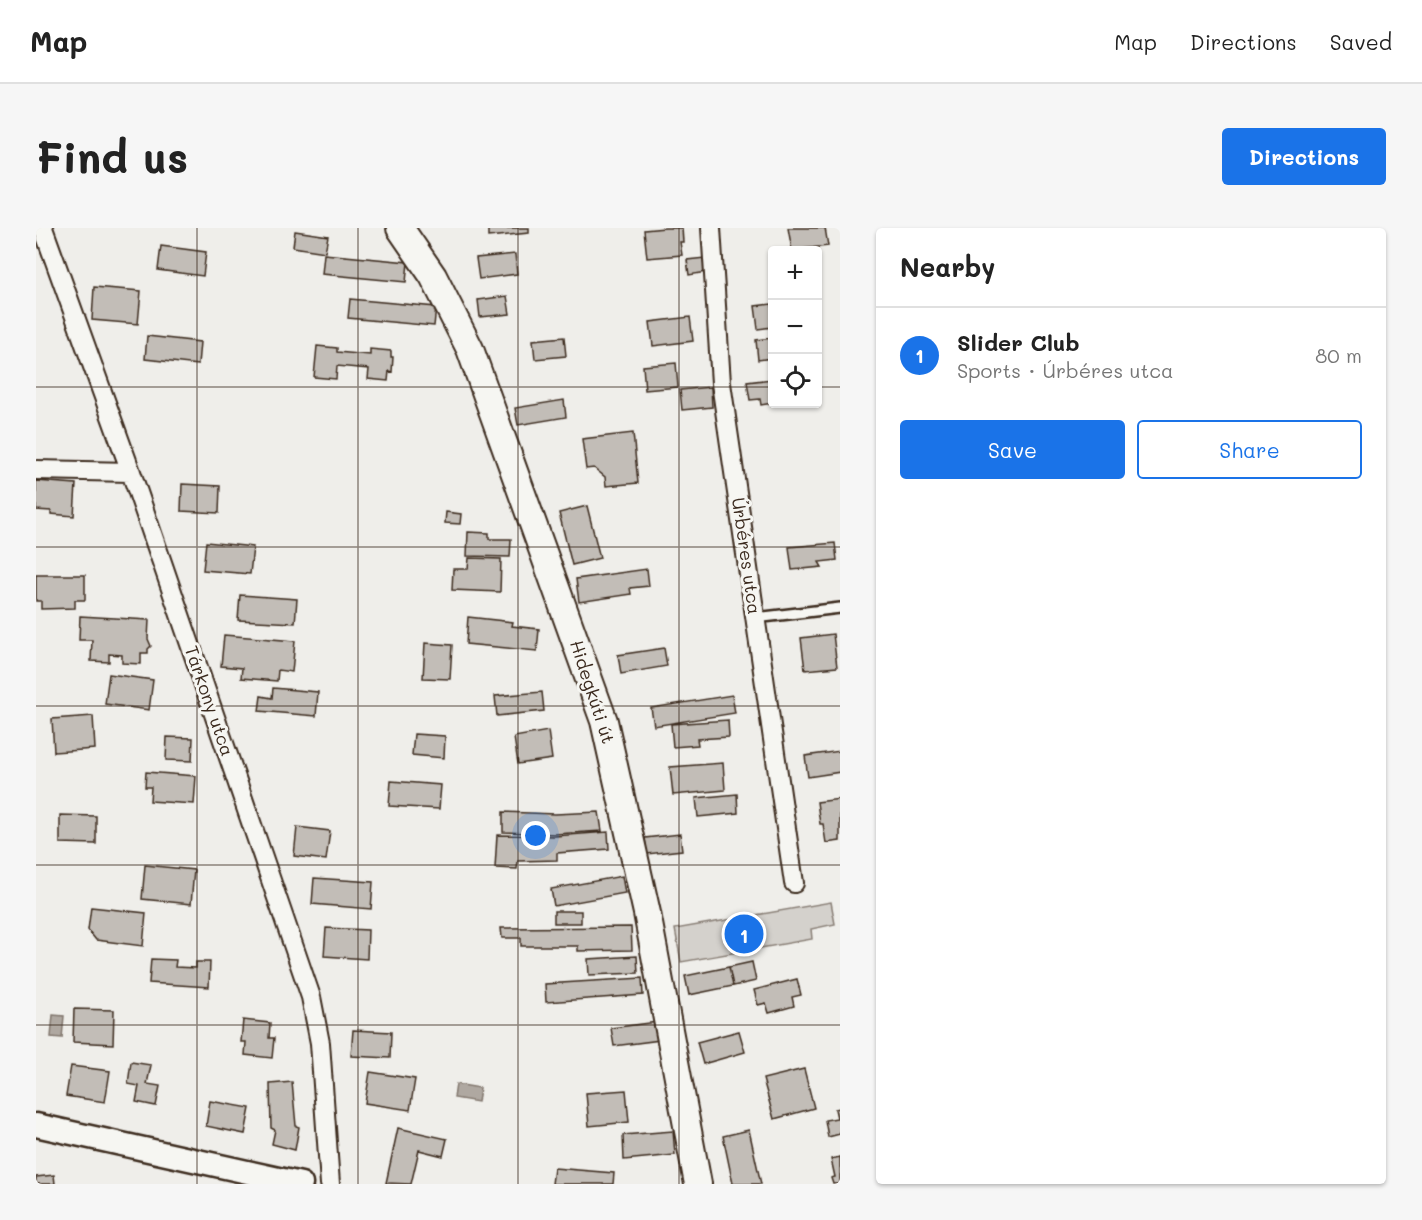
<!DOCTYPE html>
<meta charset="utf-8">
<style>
body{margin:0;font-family:Mali,sans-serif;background:#f6f6f6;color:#222}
.controls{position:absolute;right:18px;top:18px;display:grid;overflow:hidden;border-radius:6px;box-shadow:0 2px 4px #0004}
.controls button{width:54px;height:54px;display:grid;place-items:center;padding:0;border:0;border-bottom:2px solid #e0e0e0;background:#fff;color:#222;font:30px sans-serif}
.you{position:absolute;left:500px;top:608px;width:21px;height:21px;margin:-15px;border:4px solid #fff;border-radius:50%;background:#1a73e8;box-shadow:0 0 0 9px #1a73e833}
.badge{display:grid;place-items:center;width:39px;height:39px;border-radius:50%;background:#1a73e8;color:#fff;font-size:20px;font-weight:700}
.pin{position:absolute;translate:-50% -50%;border:3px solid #fff;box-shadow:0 2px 6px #0006}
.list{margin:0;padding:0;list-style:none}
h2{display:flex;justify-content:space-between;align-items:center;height:78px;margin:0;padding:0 24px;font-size:26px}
h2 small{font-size:20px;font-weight:400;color:#767676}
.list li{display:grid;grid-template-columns:39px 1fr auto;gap:18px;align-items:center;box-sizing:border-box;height:96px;padding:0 24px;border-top:2px solid #e0e0e0}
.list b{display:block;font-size:22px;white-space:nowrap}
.list p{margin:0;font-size:20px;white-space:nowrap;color:#767676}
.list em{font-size:20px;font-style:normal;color:#767676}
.actions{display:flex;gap:12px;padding:18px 24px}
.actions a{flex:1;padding:14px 0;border:2px solid #1a73e8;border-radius:6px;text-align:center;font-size:21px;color:#1a73e8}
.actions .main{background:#1a73e8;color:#fff}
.icon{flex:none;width:33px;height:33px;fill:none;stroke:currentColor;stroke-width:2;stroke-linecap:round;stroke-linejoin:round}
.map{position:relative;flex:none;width:804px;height:956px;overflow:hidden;border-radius:6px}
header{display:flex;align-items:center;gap:36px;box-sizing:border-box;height:84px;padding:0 30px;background:#fff;border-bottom:2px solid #e0e0e0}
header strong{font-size:28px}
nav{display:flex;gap:33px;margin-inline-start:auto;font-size:21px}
.intro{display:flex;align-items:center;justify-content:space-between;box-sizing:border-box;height:144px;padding:0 36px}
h1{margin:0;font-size:42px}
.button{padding:15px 27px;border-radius:6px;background:#1a73e8;color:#fff;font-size:21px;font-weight:700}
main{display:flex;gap:36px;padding:0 36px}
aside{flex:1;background:#fff;border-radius:6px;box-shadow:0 2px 4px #0004}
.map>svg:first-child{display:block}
.green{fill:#d4d1cc;stroke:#887e75;stroke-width:1.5}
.water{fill:#afa8a1;stroke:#81766d;stroke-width:1.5}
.building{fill:#c2bdb7;stroke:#3b2a1e;stroke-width:1.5}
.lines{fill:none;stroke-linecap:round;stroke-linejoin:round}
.service-casing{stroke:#3b2a1e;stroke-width:14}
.minor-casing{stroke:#3b2a1e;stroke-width:22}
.tertiary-casing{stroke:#3b2a1e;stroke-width:27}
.secondary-casing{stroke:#3b2a1e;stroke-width:30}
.service{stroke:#f6f6f2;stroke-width:9}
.minor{stroke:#f6f6f2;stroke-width:18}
.tertiary{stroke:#f6f6f2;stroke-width:22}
.secondary{stroke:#f6f6f2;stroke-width:26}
.grid{fill:none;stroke:#3b2a1e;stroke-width:1.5;stroke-opacity:0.55}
.labels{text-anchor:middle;stroke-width:6;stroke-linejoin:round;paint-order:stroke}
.street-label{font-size:18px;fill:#3b2a1e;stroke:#f6f6f2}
</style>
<header>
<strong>Map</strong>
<nav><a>Map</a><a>Directions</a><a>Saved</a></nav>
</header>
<div class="intro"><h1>Find us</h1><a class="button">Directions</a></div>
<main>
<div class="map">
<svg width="804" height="956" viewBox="0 0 804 956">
<rect width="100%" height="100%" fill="#efeeea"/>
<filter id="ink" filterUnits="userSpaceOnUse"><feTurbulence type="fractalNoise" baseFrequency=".0167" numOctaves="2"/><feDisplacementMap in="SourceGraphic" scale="12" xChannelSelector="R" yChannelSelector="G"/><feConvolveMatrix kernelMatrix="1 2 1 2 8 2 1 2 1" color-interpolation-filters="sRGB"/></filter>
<g filter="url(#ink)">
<path class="green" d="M795 674 799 696 775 701 776 711 645 734 639 701Z"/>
<path class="water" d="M17 787 28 788 26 810 15 809Z
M420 856 444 860 442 874 418 870Z"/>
<path class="building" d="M452 0H493V5L452 9Z
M629 0H646L647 14H644L646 27 611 30 608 2Z
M752 0H789L792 18 756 22Z
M259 3 292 8 289 24 257 19Z
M125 18 170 24 167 48 122 42Z
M288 26 372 34 370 54 286 46Z
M479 26 481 46 443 51 440 30Z
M669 30 671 44 653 47 651 32Z
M58 59 105 63 102 96 56 92Z
M471 68 474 86 444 89 442 72Z
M314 71 400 79 398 98 312 90Z
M736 76V99L722 101 719 78Z
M654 89 657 113 617 118 614 94Z
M111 108 164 114 162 137 109 131Z
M528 109 530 128 499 131 497 112Z
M736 110V130L722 132 720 112Z
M281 118 301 120V124L334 127V121L355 123V129H357L356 144 353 143 352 153 332 151 333 141 301 138 300 151 278 149Z
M640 135 642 159 609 162 607 138Z
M736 151V175L725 177 724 171 714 172 711 154Z
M675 159 676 179 646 182 644 162Z
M528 172 530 189 482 197 479 180Z
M597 205 602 255 570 258 569 249 558 240 550 241 546 211Z
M0 253 40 256 38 288 15 286V283L0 282Z
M146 256 184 258 183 285 145 283Z
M551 278 564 330 536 337 523 285Z
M410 284 425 286 424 296 409 295Z
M432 304 453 305V311H475L474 329 431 328Z
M170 314 217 319 214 346 167 342Z
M799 315 801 332 783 334 786 339 756 342 753 319Z
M433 330 465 331 464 364 416 362 417 341H432Z
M611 341 613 358 594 360 595 366 543 374 540 351Z
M0 347H49V372H39V380L5 381V373H0Z
M204 367 261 371 259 395 202 392Z
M44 388 113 392 112 411 115 418 112 421V425H105V436L86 435V427L73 426V434L55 433 56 412H43Z
M432 389 477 394 476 398 503 401 501 423 430 416Z
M797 406 801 439 769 442 765 410Z
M188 407 259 413 256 444 242 442 241 453 205 450 206 440 185 438Z
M389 415 416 417 414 451 387 450Z
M628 420 631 438 585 446 582 427Z
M73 446 117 452 113 482 69 476Z
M237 460 282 464 280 488 223 483 225 468 236 470Z
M506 464 508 483 461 488 459 468Z
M696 467 699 485 618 498 615 480Z
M57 488 59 521 18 524 16 491Z
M692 492 693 509 661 511 662 517 637 519 635 496Z
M512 503 516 531 482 536 478 509Z
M378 506 409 508 408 530 376 527Z
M131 509 157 510 156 533 130 532Z
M804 523V544L772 549 769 528Z
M687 535 689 562 637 567 634 539Z
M110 544 160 548 158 576 114 573 115 559H109Z
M355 553 405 557 403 581 353 578Z
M701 566 702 585 662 589 660 570Z
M804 571V613L790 615 787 596H784L781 574Z
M467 584 519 586 563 584 566 603 519 606 467 604Z
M24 587 60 588V616L24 615Z
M261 599 294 603 290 632 258 628Z
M572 604 573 621 521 625V632L482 633 481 641 459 640 461 607 519 608Z
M644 606 646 622 611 626 609 610Z
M109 637 158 642 155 676 106 671Z
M586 648 589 665 518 678 515 661Z
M278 650 337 654 335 681 276 676Z
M55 679 110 685 107 718 60 712 52 702Z
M518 683H545V695H518Z
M595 699 596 722 542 723V718H485V710H466L465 700Z
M290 700 332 702 331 731 288 728Z
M601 728 602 745 553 747 552 731Z
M115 731 140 732 139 739 160 740V734H174L173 759 113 755Z
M716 734 720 753 697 758 693 739Z
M693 739 697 758 653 767 649 748Z
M606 750 607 767 510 774 509 756Z
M761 751 765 767 756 769 758 778 733 785 730 775 722 777 718 762Z
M38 781 78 782 77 816 37 814Z
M207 792 234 795 233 810H238L236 830 209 827 210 814H205Z
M621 794 624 812 578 818 575 800Z
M317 802 355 804 354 830 315 828Z
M703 803 709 824 667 836 661 814Z
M95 834 115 837 111 856 124 858 120 878 100 874 103 858 92 856Z
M35 838 74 843 69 874 30 868Z
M768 841 778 880 738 891 727 851Z
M334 844 379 851 374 882 329 875Z
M256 854 260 898 263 899 259 922 236 916 239 902 235 900 234 856Z
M590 862 593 894 553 898 550 865Z
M174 873 214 880 209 906 170 898Z
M804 880V906L792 909 789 892 801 890 799 881Z
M362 900 411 911 407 928 383 922 375 956 350 955Z
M713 902 725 956H697L687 908Z
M637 903 639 927 588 932 587 907Z
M804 929V956H797L795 950 799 949 795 931Z
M518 940 578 945 577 956H516Z
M18 947 19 956H0V949Z"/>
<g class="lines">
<g class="service-casing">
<path id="service" d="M719 390 804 380"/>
</g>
<g class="minor-casing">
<path id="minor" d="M7 0 95 244 275 769 284 815 294 956
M675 0 685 155 758 655
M0 242 95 244"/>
</g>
<g class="tertiary-casing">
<path id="tertiary" d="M0 897 265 956"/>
</g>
<g class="secondary-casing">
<path id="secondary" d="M364 0 397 48 434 121 568 493 611 685 662 956"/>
</g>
<use href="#service" class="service"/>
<use href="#minor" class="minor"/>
<use href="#tertiary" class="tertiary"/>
<use href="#secondary" class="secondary"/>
</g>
</g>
<path class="grid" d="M161 0V956M322 0V956M482 0V956M643 0V956M0 159H736M782 159H804M0 319H804M0 478H804M0 637H804M0 797H804"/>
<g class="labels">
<g class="street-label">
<text transform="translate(710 328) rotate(82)" y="6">Úrbéres utca</text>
<text transform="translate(556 464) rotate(72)" y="6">Hidegkúti út</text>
<text transform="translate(173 473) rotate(71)" y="6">Tárkony utca</text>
</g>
</g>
</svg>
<div class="controls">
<button>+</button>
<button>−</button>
<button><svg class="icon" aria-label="locate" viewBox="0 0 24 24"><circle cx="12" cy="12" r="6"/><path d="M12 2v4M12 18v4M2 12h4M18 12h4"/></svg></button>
</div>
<div class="you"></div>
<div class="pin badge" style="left:708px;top:706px">1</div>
</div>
<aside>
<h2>Nearby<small></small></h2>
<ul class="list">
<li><span class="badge">1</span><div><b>Slider Club</b><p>Sports · Úrbéres utca</p></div><em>80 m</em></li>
</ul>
<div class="actions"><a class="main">Save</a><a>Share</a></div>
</aside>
</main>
